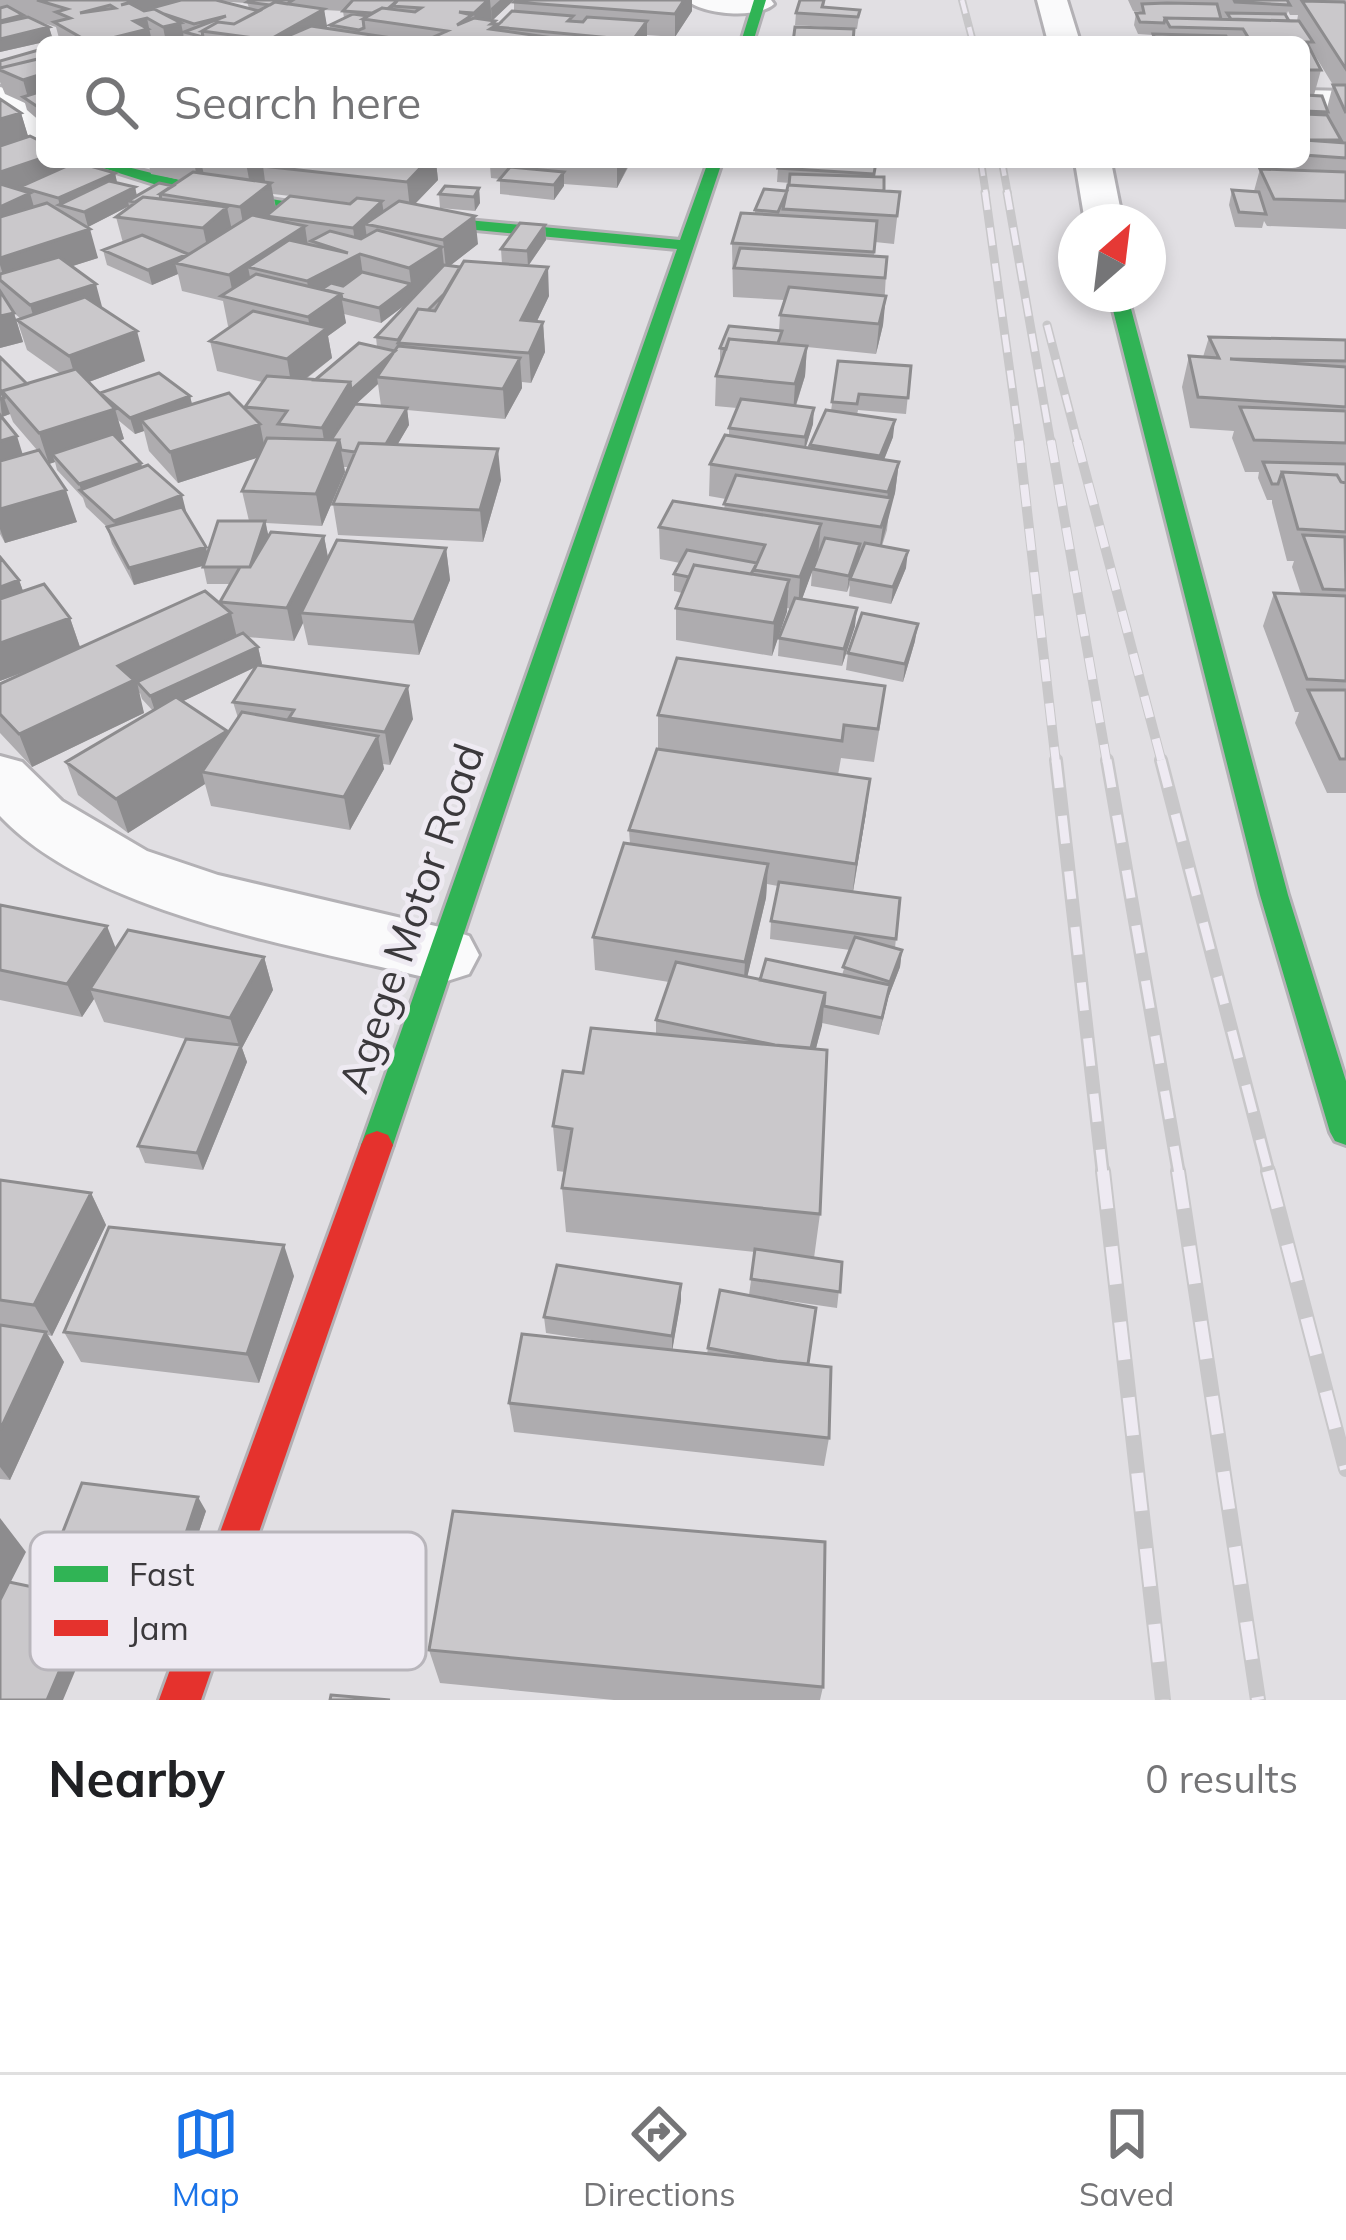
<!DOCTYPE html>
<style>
body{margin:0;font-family:Mulish,sans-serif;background:#f6f6f6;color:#202124}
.compass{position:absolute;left:1058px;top:204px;width:108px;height:108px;border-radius:50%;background:#fff;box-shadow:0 6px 18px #0003;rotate:28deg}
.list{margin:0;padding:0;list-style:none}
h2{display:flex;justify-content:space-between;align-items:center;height:156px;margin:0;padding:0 48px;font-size:51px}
h2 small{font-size:39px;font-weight:400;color:#757577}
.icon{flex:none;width:66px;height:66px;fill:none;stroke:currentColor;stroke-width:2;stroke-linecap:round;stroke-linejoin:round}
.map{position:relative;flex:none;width:1346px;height:1700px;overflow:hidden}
.search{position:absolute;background:#fff;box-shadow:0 6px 18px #0003;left:36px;right:36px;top:36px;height:132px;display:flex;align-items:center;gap:30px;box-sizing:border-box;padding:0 42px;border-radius:18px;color:#757577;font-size:45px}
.sheet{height:372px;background:#fff}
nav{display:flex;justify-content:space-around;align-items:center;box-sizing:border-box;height:168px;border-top:3px solid #e0e0e0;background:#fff;font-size:33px;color:#757577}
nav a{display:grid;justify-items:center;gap:6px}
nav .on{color:#1a73e8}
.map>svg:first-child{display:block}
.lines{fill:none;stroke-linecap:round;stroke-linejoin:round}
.street-casing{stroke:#b3b1b5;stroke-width:6}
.fast-casing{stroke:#b3b1b5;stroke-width:6}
.jam-casing{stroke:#b3b1b5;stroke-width:6}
.street{fill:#fafafb;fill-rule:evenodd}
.fast{fill:#30b455;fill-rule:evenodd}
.jam{fill:#e5322d;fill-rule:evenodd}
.rail-far4-casing{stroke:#c8c7c9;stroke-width:8}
.rail-far3-casing{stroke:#c8c7c9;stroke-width:9}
.rail-far2-casing{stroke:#c8c7c9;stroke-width:10}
.rail-far1-casing{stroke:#c8c7c9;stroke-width:14}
.rail-casing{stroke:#c8c7c9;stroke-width:16}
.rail-far4{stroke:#eeeaf2;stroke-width:4.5;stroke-dasharray:14;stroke-linecap:butt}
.rail-far3{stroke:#eeeaf2;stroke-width:6;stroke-dasharray:18;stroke-linecap:butt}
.rail-far2{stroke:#eeeaf2;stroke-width:8;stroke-dasharray:22;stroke-linecap:butt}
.rail-far1{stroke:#eeeaf2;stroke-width:9;stroke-dasharray:28;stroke-linecap:butt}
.rail{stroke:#eeeaf2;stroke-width:12;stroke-dasharray:38;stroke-linecap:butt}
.wall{fill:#aeacaf;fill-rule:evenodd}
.shaded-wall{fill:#8d8c8e}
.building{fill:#cac8cb;stroke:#8d8c8e;stroke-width:3;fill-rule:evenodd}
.labels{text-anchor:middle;stroke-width:10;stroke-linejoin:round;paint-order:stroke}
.street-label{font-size:42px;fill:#3b393c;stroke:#eeeaf2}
.key{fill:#eeeaf2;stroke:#b8b5bb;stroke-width:3}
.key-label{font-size:33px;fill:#3b393c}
</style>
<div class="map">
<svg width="1346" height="1700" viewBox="0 0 1346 1700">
<rect width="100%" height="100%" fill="#e1dfe3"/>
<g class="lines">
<g class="street-casing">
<path id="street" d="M687 0H771L774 4C758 19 703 15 687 0Z
M1037 0H1067L1080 42H1048Z
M0 87 12 90 42 120V151L29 148 0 117Z
M1304 90 1346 91V111L1304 110Z
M1075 162H1111L1123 222H1085Z
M0 756 22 762 62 801 147 851 218 875 444 928 469 936 479 955 469 974 444 982C311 948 95 917 0 816Z"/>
</g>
<g class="fast-casing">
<path id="fast" d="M754 0H766L753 42H741Z
M84 162H107L233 193 308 205 680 240 708 162H722L393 1145 388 1155 377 1159 366 1155 361 1145 677 249 308 214 160 186Z
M1109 294H1127L1288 895 1346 1081V1145L1335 1141 1330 1132 1260 895Z"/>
</g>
<g class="jam-casing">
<path id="jam" d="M377 1131 388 1135 393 1145 201 1700H159L361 1145 366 1135Z"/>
</g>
<use href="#street" class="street"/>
<use href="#fast" class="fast"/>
<use href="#jam" class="jam"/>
<g class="rail-far4-casing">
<path id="rail-far4" d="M962 0 973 42
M981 162 986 195
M1002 162 1008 195"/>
</g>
<g class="rail-far3-casing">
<path id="rail-far3" d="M985 192 1020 444
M1007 192 1051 444
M1047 325 1078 444"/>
</g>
<g class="rail-far2-casing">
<path id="rail-far2" d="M1019 441 1056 763
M1051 441 1107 763
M1077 441 1162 763"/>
</g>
<g class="rail-far1-casing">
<path id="rail-far1" d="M1056 760 1103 1174
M1107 760 1179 1174
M1161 760 1269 1174"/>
</g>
<g class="rail-casing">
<path id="rail" d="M1103 1171 1163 1700
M1178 1171 1258 1700
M1268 1171 1346 1469"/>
</g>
<use href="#rail-far4" class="rail-far4"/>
<use href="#rail-far3" class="rail-far3"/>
<use href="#rail-far2" class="rail-far2"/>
<use href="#rail-far1" class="rail-far1"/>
<use href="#rail" class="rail"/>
</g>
<path class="wall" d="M0 0H249L245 3 218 1 249 8 247 2 250 0H514L492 20 498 26 514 11V2L516 0H692V11L675 37 647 35V42H186L182 32 185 42H60L56 27 40 22 49 27 53 40 0 52ZM324 10 343 11 344 18 330 25V28H327Z
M800 0H825L824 7 860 10 857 29 795 25 796 13Z
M1128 0H1346V229L1267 226 1264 221 1262 228 1235 227 1229 205 1232 190 1254 191 1260 169 1334 171 1284 168 1281 162H1304V95L1327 108 1333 85 1311 49 1321 70 1314 95H1304V42H1151L1153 35 1138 34 1134 25 1136 13 1140 11H1133ZM1288 11 1290 15H1298L1297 21H1289L1286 17Z
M42 49V123L27 110 25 103 5 94 0 82V61Z
M0 99 21 113 28 137 42 162H67L68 166 115 173 117 183 135 187 137 196 173 186 181 180 151 174 148 162H436L438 180 415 204 478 244 449 266 460 267 502 264 501 249 545 225 546 240 529 265 549 296 537 321 543 322 545 352 531 383 522 382V388L505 419 407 410 409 425 397 445 501 480 483 542 338 535 333 504 348 467H344L345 472 322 526 266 523 268 536H324L328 559 446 548 450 580 419 655 308 645 303 623 294 641 247 637 258 647 262 664 260 665 413 719 390 765 383 764 384 769 350 830 211 806 205 784 128 833 78 795 66 762 153 711 142 699 140 693 138 694 144 713 32 767 0 733V684L38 667 0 681V557L19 580 23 591 70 618 80 647 220 604 230 584H207L203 565 134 585 112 544 107 527 86 507 83 498 57 470 55 462 49 464 77 522 5 543 0 534V415L23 455 37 450 13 422 10 414 2 417 0 415V357L27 384 61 374 27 350 17 320 21 319 14 313 23 342 0 348ZM273 194 351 203 276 208ZM129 206 116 217 123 243 103 250 107 265 152 285 178 274 182 291 223 301 228 326 231 327 210 341 217 371 262 382 245 407V409L192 405 190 396 101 394 89 382 145 361 103 309 72 266 98 258 84 225 88 227ZM409 302 376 337 377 347 315 380 306 379 332 358 328 336 346 323 344 314 381 323ZM378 384 381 406 356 404ZM118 420 135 434 144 431 149 451 178 483 258 457 242 491 249 521 207 553 185 512 186 511 142 467 141 463 119 441 124 439ZM256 667 233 702 238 718 227 734 183 701Z
M470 162H630V164L617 188 564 184 554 200 500 194V179L491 178 490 166 471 165Z
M876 162 874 177 884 191 900 192 894 244 875 242 874 256 887 257 883 325 876 354 807 347 805 376 796 406 813 424 805 448H810L831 411 838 361 911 366 906 414 858 410 857 415 893 437 884 460 899 462 895 493 889 510 887 530 882 546 906 568 891 604 849 596 850 585 847 592 811 586 812 571 802 599 855 626 842 666 778 656 779 638 791 609 787 608 772 656 676 640V608L682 593 674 591V574L680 563 660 559 659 527 724 509 726 499 709 496 710 464 729 436V428L737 408 715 406 716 376 720 364V348L779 331 780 315 784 300 733 297 732 243 755 214V210L787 191 790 183 777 182 778 168Z
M1204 162H1262L1260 168 1205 165Z
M479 188 480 203 475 211 440 208 439 194Z
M1209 337 1346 340V793H1327L1295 723 1299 712H1295L1263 626 1274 593 1301 594 1292 567 1294 561H1287L1272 503V500H1267L1258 478 1259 472H1245L1232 438 1234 431 1190 428 1182 387 1189 356 1203 357Z
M915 641 903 682 846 670 848 653Z
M658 715 881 719 874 762 841 758 838 775 658 749Z
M866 813 853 892 900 898 895 948 902 950 900 967 888 998 879 1035 822 1023 816 1049 820 1214 814 1258 842 1262 837 1308 749 1295 755 1252 566 1232 562 1188 565 1172 557 1171 553 1126 583 1073 656 1034V1020L669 982 595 970 593 937 630 844 629 830ZM767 884 778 886 771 921 770 939 850 950 842 975 760 980 747 977 766 898Z
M0 905 116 949 264 957 273 990 242 1048 247 1062 203 1170 145 1163 138 1146 186 1039 104 1022 94 999 82 1017 0 1000Z
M0 1180 91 1193 106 1225 52 1336 48 1335 64 1362 10 1480 0 1479Z
M294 1276 259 1383 81 1362 64 1332Z
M681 1284V1300L672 1350 707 1354 708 1348 808 1364 829 1438 824 1466 514 1432 509 1403 631 1346 546 1333 544 1317Z
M206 1511 187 1567 70 1553 60 1539Z
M429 1650 823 1687 820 1700H614L440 1683Z"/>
<path class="shaded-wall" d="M137 0H182L147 18 152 42H96L121 5Z
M488 0H490L492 22 476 37 474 13Z
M500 0H514L492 21 491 8Z
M684 0H692V11L675 37V14Z
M324 9 328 32 269 42V40Z
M647 21V42H633V40Z
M181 23 185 42H166L163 27Z
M49 27 53 40 0 52V39Z
M42 66V101H29L23 80Z
M21 113 29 139 0 147V119Z
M42 158V162H67L71 178 20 187 22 194 0 202V172Z
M194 162H201L205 179 198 183Z
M247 162H294L263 166 265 181 251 190 246 163Z
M426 162H436L438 180 410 209 407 182Z
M617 162H630L617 188Z
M564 172V186L554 200V185Z
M115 173 118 187 60 206 58 198Z
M271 183 276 211 266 216V218L245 235 240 207Z
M135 187 138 202 128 201 129 206 88 227 84 212Z
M479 188 480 203 475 211 474 197Z
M30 193 38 221 0 238V207Z
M382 201 386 228 365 224 368 246 360 254 364 283 341 295 346 323 328 336 332 358 292 389 287 359 312 340 308 317 312 310 307 281 357 256 353 228Z
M227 207 233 235 209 256 203 228Z
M475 216 478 244 446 269 443 240Z
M545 225 546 240 528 266 527 251Z
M305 226 309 254 248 267 253 292 234 299 229 275Z
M90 229 98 258 7 287 0 265V258Z
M442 247 445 275 413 296V299L381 323 379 308 411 284 409 268Z
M188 254 175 263 178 274 152 285 148 270Z
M548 267 549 296 523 350 521 320Z
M96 284 104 314 39 335 30 305Z
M886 296 883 325 876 354 879 324Z
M14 313 23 342 0 348V316Z
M543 322 545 352 531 383 529 353Z
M137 331 145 361 78 386 69 356Z
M807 346 805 376 793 414 795 384Z
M395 351 377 377 378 384 354 406 351 390Z
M520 358 522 388 505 419 503 389Z
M350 382 355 413 327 459 322 428Z
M190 396 194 412 141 420 144 431 135 434 130 418Z
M4 398 10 414 2 417 0 399Z
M407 408 409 425 382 471 380 454Z
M814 408 813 424 804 453 805 437Z
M115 409 124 439 58 461 52 454 55 462 49 464 39 433Z
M895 420 893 437 879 472 880 456Z
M260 424 266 455 178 483 170 452Z
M17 436 27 468 0 476V441Z
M339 440 345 472 322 526 316 494Z
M498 449 501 480 483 542 480 510Z
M899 462 895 493 878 559 888 492Z
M141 463 145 480 82 492 79 484Z
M66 490 77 522 5 543 0 529V509Z
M182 495 186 511 119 538 114 521Z
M265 521 269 538 251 567Z
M821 524 818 556 798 610 800 577Z
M324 536 330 568 301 613 303 623 294 641 287 608Z
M860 544 859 561 850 579 847 592 849 576Z
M206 547 210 564 134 585 129 568Z
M446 548 450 580 419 655 414 622Z
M908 551 906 568 891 604 893 587Z
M19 580 31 613 0 624V587Z
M789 580 787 612 772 656 774 623Z
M857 608 855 626 842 666 844 649Z
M231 613 239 646 137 682 144 713 32 767 19 734 118 666Z
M70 618 81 650 0 681V643Z
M918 624 915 641 903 682 905 664Z
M258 647 262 664 156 714 150 696Z
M408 686 413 719 390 765 385 732Z
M227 731 236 764 202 772 205 784 128 833 116 799Z
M378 736 384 769 350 830 344 797Z
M870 779 866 813 852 897 856 864Z
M768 864 766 898 743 995 745 962Z
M107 926 120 959 90 989 94 999 82 1017 67 984Z
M902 950 900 967 888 998 879 1035 890 982Z
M264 957 273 990 242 1048 247 1062 203 1170 197 1153 240 1049 230 1018Z
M825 993 822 1026 806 1085 810 1053Z
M91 1193 106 1225 52 1336 34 1305Z
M284 1245 294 1276 259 1383 247 1354Z
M681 1284V1300L672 1352V1336Z
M46 1332 64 1362 10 1480 0 1467V1430Z
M198 1497 206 1511 187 1567 179 1554Z
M0 1518 26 1552 0 1603Z
M90 1599 100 1612 63 1700H47Z"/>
<path class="building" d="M37 0H137L121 5 129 3 144 11 154 9 181 23 163 27 147 18 134 21 148 29 96 42H89L54 22 70 18 56 12 67 9ZM110 5 115 8 80 13Z
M181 0H216L259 11 234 24 218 22 202 31 203 37 184 32 226 16 194 24 164 14 154 9H148Z
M250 0H293L287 4 275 2 270 5 247 2Z
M353 0H398L390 9 382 8 372 13 343 11Z
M398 0H488L474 13 459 12 472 15 457 25 474 18 495 21 491 24H498L490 29 560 39 556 42H422L447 31 363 19 382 8 415 12 421 8 391 6Z
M516 0H684L675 14 514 2Z
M800 0H824L822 7 860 10 858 17 796 13Z
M1234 0H1287L1290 5 1235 2Z
M1302 1 1344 2 1346 4V69Z
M275 2 324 9 269 40 202 31 218 22 234 24Z
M1167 3 1217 4 1221 19 1165 18 1164 23 1140 22 1136 13H1144L1142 4Z
M7 6 23 15 0 21V8Z
M512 11 573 16 568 21 583 22 587 17 647 21 633 40 496 27Z
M1227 13 1285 14 1289 21 1231 19Z
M353 14 368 16 363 19 364 28 359 30 330 25Z
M28 17 49 27 0 39V23Z
M1165 18 1299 21 1313 42H1251L1243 29 1170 27Z
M311 26 405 40 402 42 276 41Z
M795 27 854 29 853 42H793Z
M1153 34 1226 36 1229 42H1156Z
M1304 45H1308L1321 70H1304Z
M42 49V58L0 68V61Z
M42 58V74L23 80 0 70V68Z
M1333 85H1346V113Z
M42 91 41 109 23 97Z
M1304 95 1322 96 1328 112 1304 111Z
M0 99 21 113 0 119Z
M1304 114 1327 115 1341 140H1304Z
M30 136 42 142V158L0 172V146Z
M1304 140 1346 143V158L1304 155Z
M76 162 115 173 58 198 20 187Z
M267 162H426L407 182 263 166Z
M780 162H876L874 174 778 168Z
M510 167 564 172 554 185 499 180Z
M1260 169 1346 172V201L1274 199Z
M193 172 271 183 240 207 160 194Z
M790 174 884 177V191L789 185Z
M109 181 135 187 84 212 59 205Z
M159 183 173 186 160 194 161 199 143 197 135 202 128 201Z
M0 184 30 193 0 207Z
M788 185 900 192 897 216 783 209Z
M445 186 479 188 474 197 439 194Z
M764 189 787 191 778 212 755 210Z
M1232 190 1259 192 1266 214 1239 212Z
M290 196 350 204 357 198 382 201 353 228 266 216Z
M143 197 227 207 203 228 116 217Z
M399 201 475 216 443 240 365 224Z
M47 203 90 229 0 258V217Z
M741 213 877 221 874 252 732 243Z
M252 215 305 226 229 275 175 263Z
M520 223 545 225 527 251 501 249Z
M377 230 442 247 409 268 360 254 307 281 248 267 289 240 348 253 311 241 330 231 361 239Z
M142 235 188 254 148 270 103 250Z
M740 248 887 257 885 278 734 268Z
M59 257 96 284 30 305 0 280V274Z
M464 261 548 267 521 320 543 322 529 353 398 343 418 309 435 311Z
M444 265 460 267 444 294 428 310 418 309 398 340 376 337Z
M362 272 411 284 379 308 342 299 341 294 322 289 331 283 343 286Z
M256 274 341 294 308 317 221 296Z
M789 287 886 296 879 324 780 315Z
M0 291 14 313 0 316Z
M85 297 137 331 69 356 17 320Z
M253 311 327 328 287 359 210 341Z
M729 326 782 331 778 343 729 339 726 349 720 348Z
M1209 337 1346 340V361L1230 359 1346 367V407L1198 397 1189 356 1219 358Z
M729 339 807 346 795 384 716 376Z
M359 343 395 351 351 390 350 382 315 380Z
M398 346 520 358 503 389 377 377Z
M0 357 27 384 2 391 4 398 0 399Z
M838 361 911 366 908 398 859 394 857 404 832 402Z
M76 369 115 409 39 433 2 391Z
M159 373 190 396 130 418 100 393Z
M267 376 350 382 322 428 278 424 287 411 245 407Z
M229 393 260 424 170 452 141 420Z
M741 399 814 408 805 437 729 428Z
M355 404 407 408 386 444 359 443 355 452 341 450 339 440H331Z
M1240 407 1346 411V443L1254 440Z
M826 410 895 420 880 456 810 445Z
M0 415 17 436 0 441Z
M113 434 141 463 79 484 52 454Z
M725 435 899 462 888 492 710 464Z
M267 438 339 440 316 494 242 491Z
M359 443 498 449 480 510 333 504Z
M39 450 66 490 0 509V461Z
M1263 462 1346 464V483L1341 482 1337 475 1282 472 1278 484H1272Z
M148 465 182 495 114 521 80 490Z
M1282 472 1337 475 1341 482 1346 483V532L1298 529Z
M736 475 891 498 881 527 724 504Z
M673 501 821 524 800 577 754 570 765 545 659 527Z
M182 507 206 547 129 568 107 527Z
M218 521H265L250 567H203Z
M271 532 324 536 287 608 220 602 240 567H250Z
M1303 535 1345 537 1346 590 1323 589Z
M825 538 860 544 849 576 813 569Z
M337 540 446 548 414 622 301 613Z
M865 543 908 551 893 587 850 579Z
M687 550 757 563 751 574 694 565 689 577 674 574Z
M0 557 19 580 0 587Z
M694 565 789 580 774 623 676 608Z
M44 584 70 618 0 643V599Z
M205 591 231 613 118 666 134 680 19 734 0 714V684Z
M1274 593 1346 596V681L1307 679Z
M795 598 857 608 844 649 779 638Z
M862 613 918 624 905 664 848 653Z
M243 633 258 647 150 696 137 682Z
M677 658 885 686 878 729 844 725 842 741 658 715Z
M257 665 408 686 385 732 289 718 294 710 233 702Z
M1308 690H1346V759H1340Z
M176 697 227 731 116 799 66 762Z
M242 712 378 736 344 797 202 772Z
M657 749 870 779 856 864 629 830Z
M624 843 768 864 745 962 593 937Z
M779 882 900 898 896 939 771 921Z
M0 905 107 926 67 984 0 970Z
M128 930 264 957 230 1018 90 989Z
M855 937 902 950 890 982 843 967Z
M766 959 890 985 882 1018 824 1006 825 993 760 980Z
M676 962 825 993 811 1048 775 1045 656 1020Z
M591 1028 827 1050 820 1214 562 1188 572 1129 553 1126 563 1071 583 1073Z
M186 1039 241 1045 197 1153 138 1146Z
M0 1180 91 1193 34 1305 0 1300Z
M109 1227 284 1245 247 1354 64 1332Z
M755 1249 842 1262 840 1292 751 1279Z
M557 1265 681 1284 672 1336 544 1317Z
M720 1290 816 1308 808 1364 777 1361 708 1348Z
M0 1325 46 1332 0 1430Z
M522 1334 831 1367 829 1438 509 1403Z
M82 1483 198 1497 179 1554 60 1539Z
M453 1511 825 1542 823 1687 429 1650Z
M9 1582 90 1599 47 1700H0V1600Z
M331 1695 390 1700H330Z"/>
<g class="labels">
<g class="street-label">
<text transform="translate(411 918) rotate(-71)" y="15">Agege Motor Road</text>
</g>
</g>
<rect x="30" y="1532" width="396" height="138" rx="18" class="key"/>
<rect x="54" y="1566" width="54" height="16" fill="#30b455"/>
<rect x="54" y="1620" width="54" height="16" fill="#e5322d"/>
<g class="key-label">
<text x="129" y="1586">Fast</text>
<text x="129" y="1640">Jam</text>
</g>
</svg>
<svg class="compass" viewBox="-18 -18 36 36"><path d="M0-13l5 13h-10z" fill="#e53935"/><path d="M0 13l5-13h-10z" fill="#757577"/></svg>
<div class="search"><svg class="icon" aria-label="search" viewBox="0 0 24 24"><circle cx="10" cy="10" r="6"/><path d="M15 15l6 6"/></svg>Search here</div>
</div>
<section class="sheet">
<h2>Nearby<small>0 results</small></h2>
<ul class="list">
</ul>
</section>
<nav>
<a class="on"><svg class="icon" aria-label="map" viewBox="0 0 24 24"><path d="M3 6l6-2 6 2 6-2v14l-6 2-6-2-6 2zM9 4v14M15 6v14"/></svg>Map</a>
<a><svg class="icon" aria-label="directions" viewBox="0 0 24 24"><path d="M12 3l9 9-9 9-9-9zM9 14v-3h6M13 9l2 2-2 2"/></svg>Directions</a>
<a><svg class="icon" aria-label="saved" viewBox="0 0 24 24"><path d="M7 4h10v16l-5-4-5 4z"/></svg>Saved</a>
</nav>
